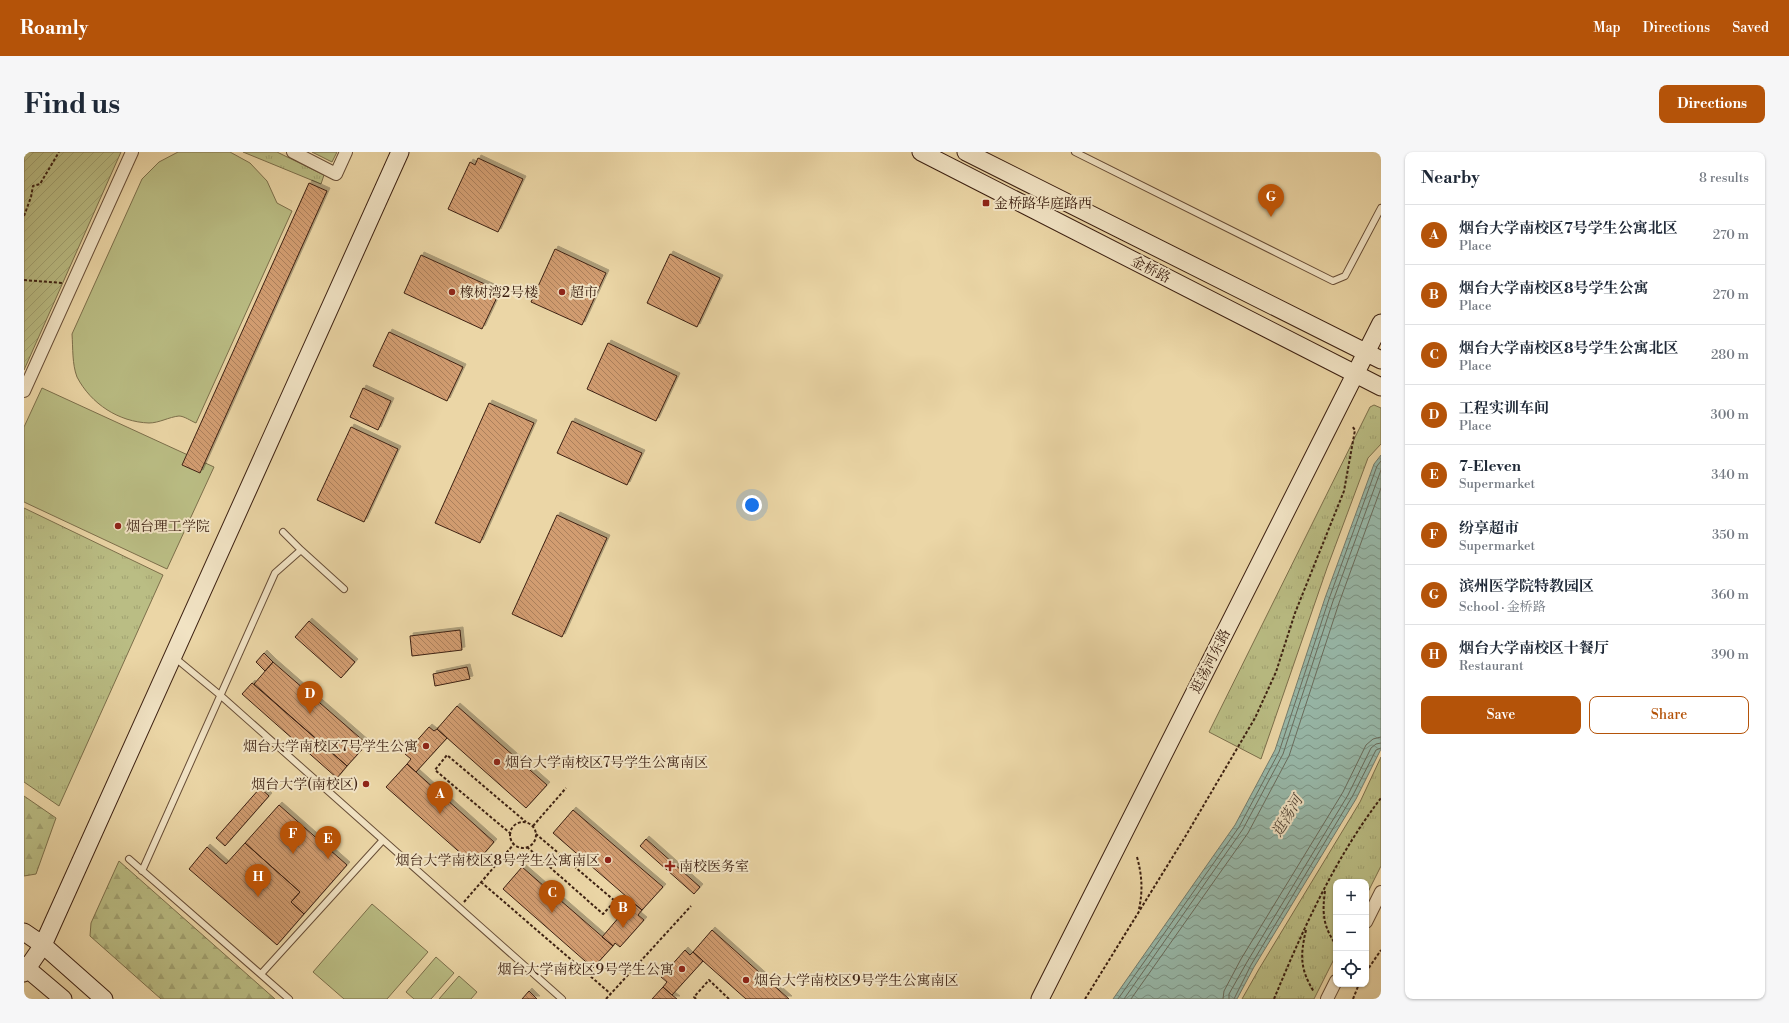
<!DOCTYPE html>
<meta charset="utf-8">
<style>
body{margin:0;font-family:"Libre Bodoni","Noto Serif SC",serif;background:#f6f6f7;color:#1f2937}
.controls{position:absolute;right:12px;bottom:12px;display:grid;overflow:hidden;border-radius:8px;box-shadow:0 1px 3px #0004}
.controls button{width:36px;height:36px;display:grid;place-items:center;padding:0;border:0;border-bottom:1px solid #e0e1e3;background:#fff;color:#1f2937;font:20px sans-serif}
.you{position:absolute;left:728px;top:353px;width:14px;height:14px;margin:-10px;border:3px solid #fff;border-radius:50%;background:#1a73e8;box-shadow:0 0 0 6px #1a73e833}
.badge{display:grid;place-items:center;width:26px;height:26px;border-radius:50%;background:#b45309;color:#fff;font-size:13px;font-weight:700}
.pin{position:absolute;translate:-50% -33px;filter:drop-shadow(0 1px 2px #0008)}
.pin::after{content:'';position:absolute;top:21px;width:14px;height:12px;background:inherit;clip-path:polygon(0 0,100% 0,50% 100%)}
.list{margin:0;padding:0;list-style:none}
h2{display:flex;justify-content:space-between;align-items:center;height:52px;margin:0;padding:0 16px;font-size:17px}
h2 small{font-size:13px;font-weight:400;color:#747a83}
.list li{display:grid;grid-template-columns:26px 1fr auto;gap:12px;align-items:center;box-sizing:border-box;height:60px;padding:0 16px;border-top:1px solid #e0e1e3}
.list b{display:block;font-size:15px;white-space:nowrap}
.list p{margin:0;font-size:13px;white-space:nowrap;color:#747a83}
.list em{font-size:13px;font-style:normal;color:#747a83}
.actions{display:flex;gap:8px;padding:12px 16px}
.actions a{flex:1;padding:9px 0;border:1px solid #b45309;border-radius:8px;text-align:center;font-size:14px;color:#b45309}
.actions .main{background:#b45309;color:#fff}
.icon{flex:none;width:22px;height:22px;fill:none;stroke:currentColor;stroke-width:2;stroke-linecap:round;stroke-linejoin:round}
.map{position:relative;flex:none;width:1357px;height:847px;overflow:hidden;border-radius:8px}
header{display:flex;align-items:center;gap:24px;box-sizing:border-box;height:56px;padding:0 20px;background:#b45309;color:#fff}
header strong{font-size:19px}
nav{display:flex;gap:22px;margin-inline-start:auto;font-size:14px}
.intro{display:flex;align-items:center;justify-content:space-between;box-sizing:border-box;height:96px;padding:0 24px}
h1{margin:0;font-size:28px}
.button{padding:10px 18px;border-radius:8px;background:#b45309;color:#fff;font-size:14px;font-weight:700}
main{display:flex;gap:24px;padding:0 24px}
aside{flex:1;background:#fff;border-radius:8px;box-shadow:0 1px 3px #0004}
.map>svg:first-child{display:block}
.grass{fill:url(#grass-tufts);stroke:#7c6f4b}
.forest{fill:url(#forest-firs);stroke:#7c6f4b}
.garden{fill:url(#garden-furrows);stroke:#7c6f4b}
.pitch{fill:#babd84;stroke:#7c6f4b}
.water{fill:url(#water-waves);stroke:#747c6d}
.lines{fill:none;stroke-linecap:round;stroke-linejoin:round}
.shore{stroke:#6a6d5e;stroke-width:1}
.building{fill:url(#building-back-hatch);stroke:#3d2112;filter:url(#shadow)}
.lane-casing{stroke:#684e37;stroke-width:8}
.street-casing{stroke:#684e37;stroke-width:14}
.secondary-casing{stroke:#3d2112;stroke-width:19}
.path{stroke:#3d2112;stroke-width:2;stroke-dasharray:3 2;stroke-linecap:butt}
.lane{stroke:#f2e4c5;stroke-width:6}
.street{stroke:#f2e4c5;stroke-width:12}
.secondary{stroke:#f2e4c5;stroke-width:17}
.poi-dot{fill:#8f2418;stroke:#f2e4c5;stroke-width:1.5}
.labels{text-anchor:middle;stroke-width:4;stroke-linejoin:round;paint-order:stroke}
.poi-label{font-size:14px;fill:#3d2112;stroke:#f2e4c5;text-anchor:start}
.street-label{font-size:14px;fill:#3d2112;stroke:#f2e4c5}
.water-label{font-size:15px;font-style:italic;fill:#544738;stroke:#f2e4c5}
</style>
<header>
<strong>Roamly</strong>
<nav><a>Map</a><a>Directions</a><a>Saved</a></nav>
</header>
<div class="intro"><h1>Find us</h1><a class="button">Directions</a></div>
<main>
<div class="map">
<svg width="1357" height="847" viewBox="0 0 1357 847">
<defs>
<pattern id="grass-tufts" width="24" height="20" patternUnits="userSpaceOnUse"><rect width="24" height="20" fill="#babd84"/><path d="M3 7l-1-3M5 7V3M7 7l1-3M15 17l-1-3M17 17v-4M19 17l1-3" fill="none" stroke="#a1a271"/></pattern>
<pattern id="forest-firs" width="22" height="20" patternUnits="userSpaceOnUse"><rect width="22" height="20" fill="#babd84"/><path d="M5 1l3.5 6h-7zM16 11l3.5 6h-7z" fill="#a1a271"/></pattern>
<pattern id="garden-furrows" width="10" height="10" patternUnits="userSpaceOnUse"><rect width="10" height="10" fill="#babd84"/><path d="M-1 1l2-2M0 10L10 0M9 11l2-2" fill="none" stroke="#a1a271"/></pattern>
<pattern id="water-waves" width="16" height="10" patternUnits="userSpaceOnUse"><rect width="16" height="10" fill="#98b9aa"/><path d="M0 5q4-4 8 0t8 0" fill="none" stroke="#7d9689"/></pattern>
<pattern id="building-back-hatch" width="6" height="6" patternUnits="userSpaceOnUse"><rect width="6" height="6" fill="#d29d71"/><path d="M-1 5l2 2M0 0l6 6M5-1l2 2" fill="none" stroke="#ac805b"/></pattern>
<filter id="shadow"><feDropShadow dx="3" dy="-3" stdDeviation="0" flood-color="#0004"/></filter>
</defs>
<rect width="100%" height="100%" fill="#ebd6a6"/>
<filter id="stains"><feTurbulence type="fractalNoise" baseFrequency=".005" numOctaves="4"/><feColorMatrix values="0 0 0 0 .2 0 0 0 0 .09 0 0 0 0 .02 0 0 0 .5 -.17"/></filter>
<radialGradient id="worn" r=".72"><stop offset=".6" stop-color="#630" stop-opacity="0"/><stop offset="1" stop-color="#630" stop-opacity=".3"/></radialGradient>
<path class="grass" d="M219 0H253L300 23 297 32Z
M288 0H313L308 10Z
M1350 253 1357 256V292L1344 306 1303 416 1237 607 1185 580 1346 255Z
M0 356 139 423 35 654 0 630Z
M1357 605V714L1342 744V730H1312V803L1290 847H1218L1235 817 1336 650Z"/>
<path class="forest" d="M0 644 32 666 12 722 0 724Z
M95 709 251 847H137L66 784 67 771Z"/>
<path class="garden" d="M0 0H97L0 218Z"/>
<path class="pitch" d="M154 0H206L226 11 243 29 253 51 268 59 172 271C167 269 160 264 155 264 145 265 135 271 125 271 95 270 67 252 53 225 48 212 49 196 48 182L118 27 135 10Z
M18 236 190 315 143 417 0 350V275Z
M348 752 404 800 363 847H320L289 820Z
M412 805 430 821 407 847H390L382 840Z
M435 824 453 840 447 847H415Z"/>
<path class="water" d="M1357 303V597L1332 647 1230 815 1213 847H1089L1211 673 1251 598 1301 446 1350 312Z"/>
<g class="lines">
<path class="shore" d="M1094 847 1215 675 1255 600 1305 447 1353 314 1357 309
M1100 847 1219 677 1259 602 1309 449 1357 318
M1107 847 1224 681 1265 604 1315 451 1357 336
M1199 847 1200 839 1217 807 1319 640 1342 593 1349 587 1357 585
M1205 847V842L1223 810 1324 643 1347 596 1352 592 1357 591
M1210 847 1227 813 1328 645 1352 598 1357 596"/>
</g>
<path class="building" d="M454 6 499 27 474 80 424 57 446 10 451 13Z
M285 31 303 39 176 321 158 313Z
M531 97 582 121 558 173 507 150Z
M646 102 696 126 673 175 623 151Z
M397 103 476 139 458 177 380 141Z
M365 180 439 215 423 249 349 214Z
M584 191 653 224 632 269 563 237Z
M339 236 367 249 354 278 326 265Z
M465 251 510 271 456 391 411 371Z
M548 269 618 301 603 333 533 301Z
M327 275 374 297 340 370 293 348Z
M533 363 583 386 538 485 488 462Z
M285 469 331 510 317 526 271 485Z
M436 478 438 498 388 504 386 484Z
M240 501 249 510 241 519 232 510Z
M249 510 343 592 323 614 230 532Z
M443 515 446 527 411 534 409 522Z
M228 531 323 614 313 626 218 542Z
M433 554 523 633 502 656 413 577Z
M405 575 410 579 413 577 423 586 392 620 383 612 387 607 381 602Z
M383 612 470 690 450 713 362 635Z
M236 636 245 644 201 694 192 686Z
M255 653 323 713 280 762 267 750 276 740 221 691Z
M549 658 639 735 618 758 529 681Z
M622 687 676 735 670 742 616 694Z
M221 691 276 740 267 750 280 762 253 793 165 717 183 695 202 712Z
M498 715 589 794 569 816 479 737Z
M608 750 618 758 614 763 620 768 596 795 591 791 589 794 578 785Z
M688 778 765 847H722L679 809 669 800Z
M661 798 666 803 669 800 679 809 648 843 639 835 643 830 637 825Z
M639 835 648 843 653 847H628Z
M505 839 513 847H498Z"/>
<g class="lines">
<g class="lane-casing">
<path id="lane" d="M1051 0 1309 129 1321 124 1357 56
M259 380 277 398 320 437
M150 505 196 543 538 847
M105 707 265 847
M118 719 251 421 277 398
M237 822 359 688"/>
</g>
<g class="street-casing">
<path id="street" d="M269 0 312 22 322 0
M0 239 108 0
M1342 770 1357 740
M1303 847 1312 829"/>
</g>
<g class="secondary-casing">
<path id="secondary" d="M897 0 1357 235
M942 0 1357 208
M0 780 19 793 80 847
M0 814 39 847
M0 821 19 793 376 0
M1016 847 1357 171"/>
</g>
<path class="path" d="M0 64 7 45 9 34 16 32 35 0
M0 128 38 131
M486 683a13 13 0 1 1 26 0a13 13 0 1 1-26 0Z
M509 674 542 636
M487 682 411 618 423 603 502 670
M503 695 579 762 591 749 512 682
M1113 705C1118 723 1119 739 1115 757
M457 730 587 842
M1301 739C1298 761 1299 774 1312 793
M440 750 490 692
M1282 778C1276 804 1276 817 1290 840
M1342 820 1357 798
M582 847 667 754
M672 847 670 845 685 828 705 847
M1061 847 1161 685 1231 566 1252 520 1271 461 1320 339 1331 278 1328 274
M1250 847C1279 777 1311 706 1357 646
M1329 847 1335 832"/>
<use href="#lane" class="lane"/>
<use href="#street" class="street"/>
<use href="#secondary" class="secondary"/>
</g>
<g class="poi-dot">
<rect x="958" y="47" width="8" height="8" rx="2"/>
<circle cx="428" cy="140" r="4"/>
<circle cx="538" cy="140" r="4"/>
<circle cx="94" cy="374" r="4"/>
<circle cx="402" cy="594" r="4"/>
<circle cx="473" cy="610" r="4"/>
<circle cx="342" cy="632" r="4"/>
<circle cx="584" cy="708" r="4"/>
<path d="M644 708h4v4h4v4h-4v4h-4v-4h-4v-4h4z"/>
<circle cx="658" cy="817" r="4"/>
<circle cx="722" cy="828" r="4"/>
</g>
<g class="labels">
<g class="poi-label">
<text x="970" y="56">金桥路华庭路西</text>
<text x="436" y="145">橡树湾2号楼</text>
<text x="546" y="145">超市</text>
<text x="102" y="379">烟台理工学院</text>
<text x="394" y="599" text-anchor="end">烟台大学南校区7号学生公寓</text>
<text x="481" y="615">烟台大学南校区7号学生公寓南区</text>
<text x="334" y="637" text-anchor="end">烟台大学(南校区)</text>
<text x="576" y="713" text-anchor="end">烟台大学南校区8号学生公寓南区</text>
<text x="655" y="719">南校医务室</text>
<text x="650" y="822" text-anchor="end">烟台大学南校区9号学生公寓</text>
<text x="730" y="833">烟台大学南校区9号学生公寓南区</text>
</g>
<g class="street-label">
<text transform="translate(1127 117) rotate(27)" y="5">金桥路</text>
<text transform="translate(1186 509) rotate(-63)" y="5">逛荡河东路</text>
</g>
<g class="water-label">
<text transform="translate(1263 664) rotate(-59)" y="5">逛荡河</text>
</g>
</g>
<rect width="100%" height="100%" filter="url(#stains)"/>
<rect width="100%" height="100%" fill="url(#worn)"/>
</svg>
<div class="controls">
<button>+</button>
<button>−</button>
<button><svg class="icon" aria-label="locate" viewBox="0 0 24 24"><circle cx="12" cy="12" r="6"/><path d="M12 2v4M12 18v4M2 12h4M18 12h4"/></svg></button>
</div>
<div class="you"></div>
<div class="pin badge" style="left:416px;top:662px">A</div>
<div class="pin badge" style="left:599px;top:776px">B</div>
<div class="pin badge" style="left:528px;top:761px">C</div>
<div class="pin badge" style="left:286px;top:562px">D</div>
<div class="pin badge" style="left:304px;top:707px">E</div>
<div class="pin badge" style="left:269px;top:702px">F</div>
<div class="pin badge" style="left:1247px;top:65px">G</div>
<div class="pin badge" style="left:234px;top:745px">H</div>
</div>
<aside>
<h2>Nearby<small>8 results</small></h2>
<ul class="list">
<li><span class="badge">A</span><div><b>烟台大学南校区7号学生公寓北区</b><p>Place</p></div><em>270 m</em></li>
<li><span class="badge">B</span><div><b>烟台大学南校区8号学生公寓</b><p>Place</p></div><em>270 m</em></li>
<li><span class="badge">C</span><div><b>烟台大学南校区8号学生公寓北区</b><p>Place</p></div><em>280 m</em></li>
<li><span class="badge">D</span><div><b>工程实训车间</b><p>Place</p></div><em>300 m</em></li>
<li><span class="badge">E</span><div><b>7-Eleven</b><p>Supermarket</p></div><em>340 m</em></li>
<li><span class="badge">F</span><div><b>纷享超市</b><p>Supermarket</p></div><em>350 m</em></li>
<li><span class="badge">G</span><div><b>滨州医学院特教园区</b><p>School · 金桥路</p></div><em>360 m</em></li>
<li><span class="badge">H</span><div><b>烟台大学南校区十餐厅</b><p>Restaurant</p></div><em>390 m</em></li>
</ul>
<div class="actions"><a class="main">Save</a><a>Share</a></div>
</aside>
</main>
